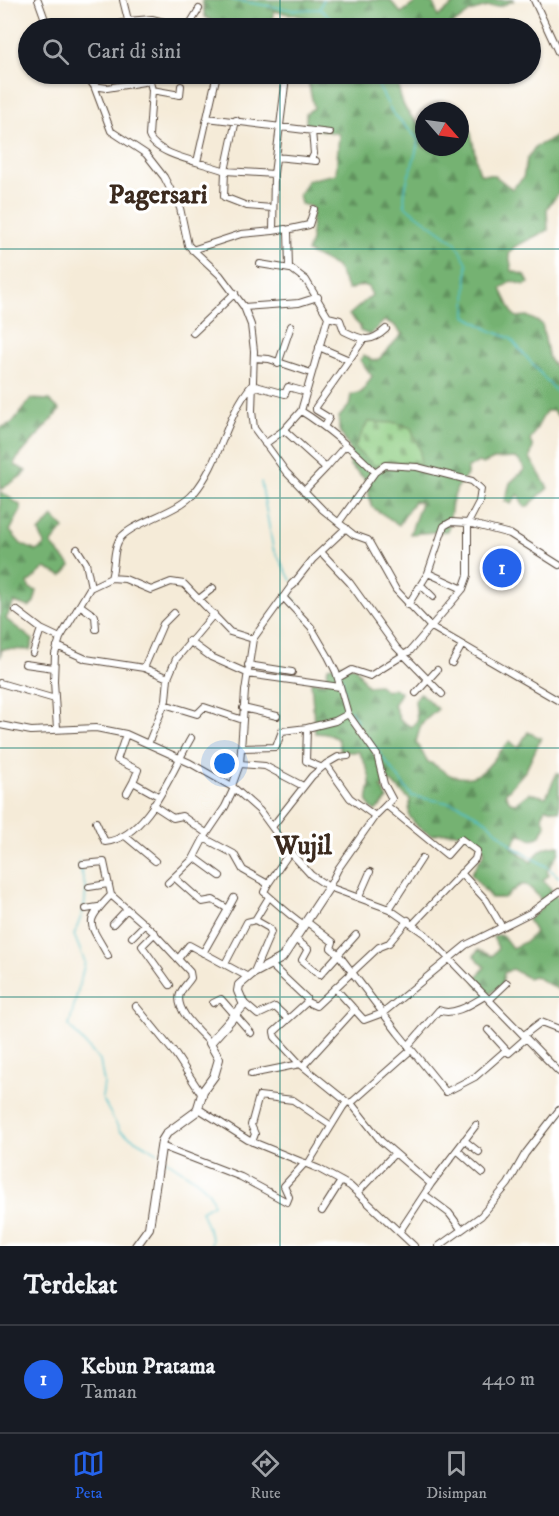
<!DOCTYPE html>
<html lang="id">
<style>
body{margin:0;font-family:"IM FELL DW Pica",serif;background:#242831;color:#f1f3f6}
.compass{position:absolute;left:415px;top:102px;width:54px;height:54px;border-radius:50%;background:#171b24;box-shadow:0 2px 4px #0004;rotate:118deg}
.you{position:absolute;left:225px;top:764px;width:21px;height:21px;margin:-15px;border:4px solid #fff;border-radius:50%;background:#1a73e8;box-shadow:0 0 0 9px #1a73e833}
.badge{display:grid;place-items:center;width:39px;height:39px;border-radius:50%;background:#2563eb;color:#fff;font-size:20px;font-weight:700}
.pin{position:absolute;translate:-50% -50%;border:3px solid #fff;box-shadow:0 2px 6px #0006}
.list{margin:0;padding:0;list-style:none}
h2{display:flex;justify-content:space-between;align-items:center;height:78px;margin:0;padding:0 24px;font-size:26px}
h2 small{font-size:20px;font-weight:400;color:#9ea1a6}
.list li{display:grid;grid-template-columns:39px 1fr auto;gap:18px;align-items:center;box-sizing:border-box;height:108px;padding:0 24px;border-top:2px solid #363941}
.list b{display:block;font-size:22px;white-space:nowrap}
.list p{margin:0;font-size:20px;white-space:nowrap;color:#9ea1a6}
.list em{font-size:20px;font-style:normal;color:#9ea1a6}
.icon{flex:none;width:33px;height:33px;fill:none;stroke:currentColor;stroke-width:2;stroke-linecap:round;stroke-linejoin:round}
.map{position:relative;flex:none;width:559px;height:1246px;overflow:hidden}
.search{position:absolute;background:#171b24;box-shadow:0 2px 4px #0004;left:18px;right:18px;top:18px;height:66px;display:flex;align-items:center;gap:15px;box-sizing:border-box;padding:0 21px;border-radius:33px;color:#9ea1a6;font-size:22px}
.sheet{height:186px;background:#171b24}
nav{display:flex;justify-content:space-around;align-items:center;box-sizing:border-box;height:84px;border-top:2px solid #363941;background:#171b24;font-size:16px;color:#9ea1a6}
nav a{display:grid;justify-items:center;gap:3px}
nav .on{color:#2563eb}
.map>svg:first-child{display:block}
.forest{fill:url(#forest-firs);stroke:#586e48;stroke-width:1.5}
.cemetery{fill:url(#cemetery-stones);stroke:#667c52;stroke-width:1.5}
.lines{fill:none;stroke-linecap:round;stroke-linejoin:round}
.stream{stroke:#52c0c8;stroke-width:1.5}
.minor-casing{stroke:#57473a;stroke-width:8}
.tertiary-casing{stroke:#57473a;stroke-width:10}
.minor{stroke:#fff;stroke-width:6}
.tertiary{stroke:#fff;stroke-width:8}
.grid{fill:none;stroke:#0f766e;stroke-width:1.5;stroke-opacity:0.55}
.labels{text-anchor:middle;stroke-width:6;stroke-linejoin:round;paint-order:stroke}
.quarter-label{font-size:27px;font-weight:bold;fill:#3b2a1e;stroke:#fff}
</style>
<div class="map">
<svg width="559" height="1246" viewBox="0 0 559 1246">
<defs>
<pattern id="forest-firs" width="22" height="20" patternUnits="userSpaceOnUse" patternTransform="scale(1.5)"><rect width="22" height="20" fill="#74b272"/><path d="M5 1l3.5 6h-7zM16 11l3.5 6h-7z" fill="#60915d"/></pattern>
<pattern id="cemetery-stones" width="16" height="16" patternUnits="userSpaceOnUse" patternTransform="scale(1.5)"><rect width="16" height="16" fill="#91cf85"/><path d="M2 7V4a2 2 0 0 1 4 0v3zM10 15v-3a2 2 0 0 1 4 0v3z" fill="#78a86c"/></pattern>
</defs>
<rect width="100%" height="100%" fill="#fff"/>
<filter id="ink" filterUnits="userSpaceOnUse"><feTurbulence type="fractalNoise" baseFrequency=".0167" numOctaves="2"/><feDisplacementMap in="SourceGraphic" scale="12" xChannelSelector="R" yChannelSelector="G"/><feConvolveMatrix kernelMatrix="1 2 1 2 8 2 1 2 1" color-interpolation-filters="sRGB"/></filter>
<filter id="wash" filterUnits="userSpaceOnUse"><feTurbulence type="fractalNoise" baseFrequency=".008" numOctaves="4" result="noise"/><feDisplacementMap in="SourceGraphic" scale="24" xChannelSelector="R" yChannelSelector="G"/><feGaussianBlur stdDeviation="1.35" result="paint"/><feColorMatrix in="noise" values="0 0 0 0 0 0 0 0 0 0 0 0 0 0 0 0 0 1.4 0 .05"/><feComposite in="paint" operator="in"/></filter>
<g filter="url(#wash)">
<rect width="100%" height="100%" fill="#f5ebd8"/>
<path class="forest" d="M202 0H390L401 13 419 0 434 4 438 17 459 0H515L501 6 487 7 470 12 448 28H389L384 25 376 28H314L313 19 274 11 270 28H210L212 21 205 17Z
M309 74H397C399 96 402 112 421 125L424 122V147H460V117H463C475 132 473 156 480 174L494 175 512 189 523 178 527 159 535 147 559 135V193L547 208 548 230 514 247 509 254 512 271 525 275 529 283 525 285 511 281 501 289 513 314 517 317 527 316 542 324 549 359 559 372V417L553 411H546L530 441 533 447 530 458 548 488 527 507 523 505 518 494 511 504 505 501 510 483 524 470 523 465 516 458 494 459 483 464 478 462 467 469V475L457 488 452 503 448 531 410 534 421 503 414 501 399 525 372 507 365 479 350 466V450L339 430V417L349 406 351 395 362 392 372 376 360 360 364 355 373 361 379 359 402 334 393 324 384 321 370 335 360 331V326L349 315 372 295 368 287 362 285 348 290 337 267 307 252 311 241 312 207 301 204 299 195 308 180 336 174 339 134 306 127V113L314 108 308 81Z
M31 399 49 400 60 410 15 461V465L26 471 23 475 0 490V428L12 423Z
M0 491 20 505 21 510 10 531 21 544 36 551 45 545 39 532 53 517 64 528 51 544 71 566 62 576 45 568 28 583 29 588 37 591 34 602 29 607 14 602 6 619 33 640 30 650 2 649 0 658Z
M342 664 355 667 367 686 379 685 386 691 394 688 401 693 394 705 400 720 411 727 417 721 415 700 420 693 438 709 421 724 416 742 428 762C438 765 443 773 453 776 487 784 490 758 510 741L518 748 528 732 541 738 526 770 505 794 510 802 516 803 529 793 546 797 557 773 559 774V811L546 808 542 816 546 826 540 836 532 840 520 833 511 847 531 862C539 850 545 846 559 845V852L547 871 549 875 543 880 559 899V990L534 976 528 978 512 969 504 973 502 984 490 994 476 984V978L485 967 474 956 478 950 492 956 498 948 493 937 498 935 503 936 512 948 527 941 535 932 528 920 541 909 540 898C521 876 522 885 504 898H491L471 874 485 852C476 832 450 830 431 835L418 827 409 816 410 800 390 781 381 787 388 799 375 811C361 800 371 794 370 780 369 770 364 761 359 752H341L338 739 328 734 315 733 311 681 325 683 328 667Z"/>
<path class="cemetery" d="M368 422 397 423 411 428 420 450V464L390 461 375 466 354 448Z"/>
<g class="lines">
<path class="stream" d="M232 0 294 10 320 9 343 28
M320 8 323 0
M372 74 392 112 418 139C417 162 401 183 405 206L456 243 467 263 466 316 491 331 510 338 559 395
M261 482 273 548 291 580
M294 587 291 596 308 620
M324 644 341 673
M342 678 345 694
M350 710 357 721
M366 735 412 796 460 805 486 821 515 848 546 866 559 877
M79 862 86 890 84 909 74 935 85 962 69 1026 100 1061 104 1083 102 1098 120 1131 158 1153
M164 1158C179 1171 213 1185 213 1204L201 1211 212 1239 211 1246"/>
</g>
</g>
<g filter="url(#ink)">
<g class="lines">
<g class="minor-casing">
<path id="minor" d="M38 0 48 28
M123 0 130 28
M534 0 559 54
M188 27 199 9
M111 28 127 21 152 19 188 28
M85 74 94 86 111 131 146 154 164 177 180 208 188 245 220 275 244 307 251 325 254 351 252 411 254 428 286 472 323 510 354 535 368 540 396 590 430 626 559 701
M148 74 152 90 149 136C156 156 207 163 225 171L224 197 247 206 272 208
M263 74 286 77V75
M94 86 107 88 150 81
M152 90 180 95 181 86
M207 118 330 133
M236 120 225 171 274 174
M276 157 316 161
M311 160 314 154 312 131
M197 162 217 74
M286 230 309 225 314 209
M192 250 241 234 273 231 274 174 286 77
M260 264 290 269
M244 307 299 303 318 297
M328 317 340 320 344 331C362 340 370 344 386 329
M193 333 235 293
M319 347 349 360 316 407V410L329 418 325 425
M254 358 269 359 311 373
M349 360 363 340
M278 364 291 326
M301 411C324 425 356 452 375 472
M284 430 326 468 304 491
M265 444 284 430 301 411 328 317 306 280 289 267 288 232 285 229 273 231
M326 468 345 446
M77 549 86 563 91 587
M321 552 350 583 396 647 442 694
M428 573 463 589
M111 578C115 566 113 552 118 542 125 524 177 514 194 493 221 461 225 417 252 385L285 394 288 387 306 392
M294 583 313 559 346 528
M421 585 433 597
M283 597 311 627 328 656 336 672 348 714 377 755 384 784 392 799 375 816
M199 599 213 588
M408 605 428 573 444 526 451 522 468 523 510 534 559 565
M81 606 95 616 96 629
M16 610 41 629 60 638
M189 641 211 657 247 673
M57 646 86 659 144 668
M33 653 41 629
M452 663 462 645
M25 664 54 668
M248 665 292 672
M247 674 340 687
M168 678 144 668 163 624 174 613
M338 678 352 670 370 676 410 651 463 589 468 575V523L479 502 481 489 472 481 417 467 385 465 375 472 339 522
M0 683 55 699
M416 693 437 670
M164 704 197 714 204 707 243 720
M243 708 277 716
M0 725 31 731 96 728 126 734 190 763 234 788 260 811 290 852 311 875 329 887 389 909 425 934 559 1072
M307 728 335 721 348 714
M57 729 54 681 55 654 60 638 90 588 111 578 125 579 151 590 171 582 184 584 230 632 253 639
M126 734 117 760 138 770 133 782 158 796
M148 744 166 700 168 678 176 659 214 614
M242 748 276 747 282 731 307 728 306 761 320 767
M240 764 265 766 303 786
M326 764 338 757 348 756
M232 786 240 764 245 691 253 639 292 585
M234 788 225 807 204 838 234 854 243 870 268 884 290 852
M127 793 133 782
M153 805 173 818 182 816 206 833
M386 805 447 855 461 839 477 851 475 859 413 924
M96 822 105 842C148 838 172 770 191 738
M272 827 312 776 326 764 350 798 375 816 338 869 329 887
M125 836 155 861
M194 857 220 876
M83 864 104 862 111 895
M461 873 486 900 502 927
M174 877 202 902 213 900 228 909 203 953
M168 883 193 859 204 838
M268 884 264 892C278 904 289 915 304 925
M89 887 108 884
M359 897 370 872
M86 909 98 907
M228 909 234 898
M389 909 422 858
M307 922 333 942 331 948 339 955 398 1033 446 1092 475 1077 506 1050
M113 924 127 909
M155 933 142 946 170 985
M132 937 145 924
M295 939 308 949 302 960 320 975 356 935
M108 956C90 922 82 925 111 895L152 931 190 972 191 978C188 983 182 988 180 994 174 1010 200 1032 210 1043
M178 959 189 945 248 977
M225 964 247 922 255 920
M271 965 306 998
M253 974 271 932 269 928 255 920 269 897
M335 988 364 1020 383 1013 466 945 530 913 559 892
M489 1000 507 983
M213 1003 221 999 251 1033
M244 1003 258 1015 275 1007 288 1019
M136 1006 176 1055 202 1095
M488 1030 509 1053 526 1038
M524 1035 541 1022 559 1029
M408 1046 439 1010C453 1017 473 1003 485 996
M300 1064 275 1037 274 1032 307 1002 316 1006 379 947 389 943 408 920
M303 1066 355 1009
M251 1074 300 1064 347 1102
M351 1103 411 1050
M199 1109 248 1140 319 1169 350 1186 414 1246
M464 1140 479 1152
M252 1142 255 1134 251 1125 259 1096 293 1100 330 1125
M161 1146 241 1177 287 1202 289 1197 284 1186 305 1163
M457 1150 483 1173
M308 1164 343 1107 347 1102 351 1103 381 1141 431 1184 400 1231
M431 1184 476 1125
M358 1192 394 1154
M425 1195 449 1213 461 1229
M322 1211 341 1181
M439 1246 481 1216 508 1184 525 1154 559 1110"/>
</g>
<g class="tertiary-casing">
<path id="tertiary" d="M292 585 294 583
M136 1246 149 1228 162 1141 167 1133 197 1111 203 1091 214 1076 219 1059 210 1043 244 1005 238 991 239 985 252 974 282 958 329 887"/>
</g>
<use href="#minor" class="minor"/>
<use href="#tertiary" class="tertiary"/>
</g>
</g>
<path class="grid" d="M280 0V28M280 74V1246M0 249H559M0 498H559M0 748H559M0 997H559"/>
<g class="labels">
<g class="quarter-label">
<text x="158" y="203">Pagersari</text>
<text x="303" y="854">Wujil</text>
</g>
</g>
</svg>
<svg class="compass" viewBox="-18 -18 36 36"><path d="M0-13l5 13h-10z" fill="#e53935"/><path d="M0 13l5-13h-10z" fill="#9ea1a6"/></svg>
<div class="you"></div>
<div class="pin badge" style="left:502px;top:568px">1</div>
<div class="search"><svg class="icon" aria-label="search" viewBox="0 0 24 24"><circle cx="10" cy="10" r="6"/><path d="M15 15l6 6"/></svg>Cari di sini</div>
</div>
<section class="sheet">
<h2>Terdekat<small></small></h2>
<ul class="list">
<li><span class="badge">1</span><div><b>Kebun Pratama</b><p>Taman</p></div><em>440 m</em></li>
</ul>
</section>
<nav>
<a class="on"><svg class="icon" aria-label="map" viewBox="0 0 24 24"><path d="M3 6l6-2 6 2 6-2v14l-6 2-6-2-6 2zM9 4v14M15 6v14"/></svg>Peta</a>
<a><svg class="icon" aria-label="directions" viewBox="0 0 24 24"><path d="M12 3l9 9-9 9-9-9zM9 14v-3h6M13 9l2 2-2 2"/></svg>Rute</a>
<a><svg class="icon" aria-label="saved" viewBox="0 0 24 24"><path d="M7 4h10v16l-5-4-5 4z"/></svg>Disimpan</a>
</nav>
